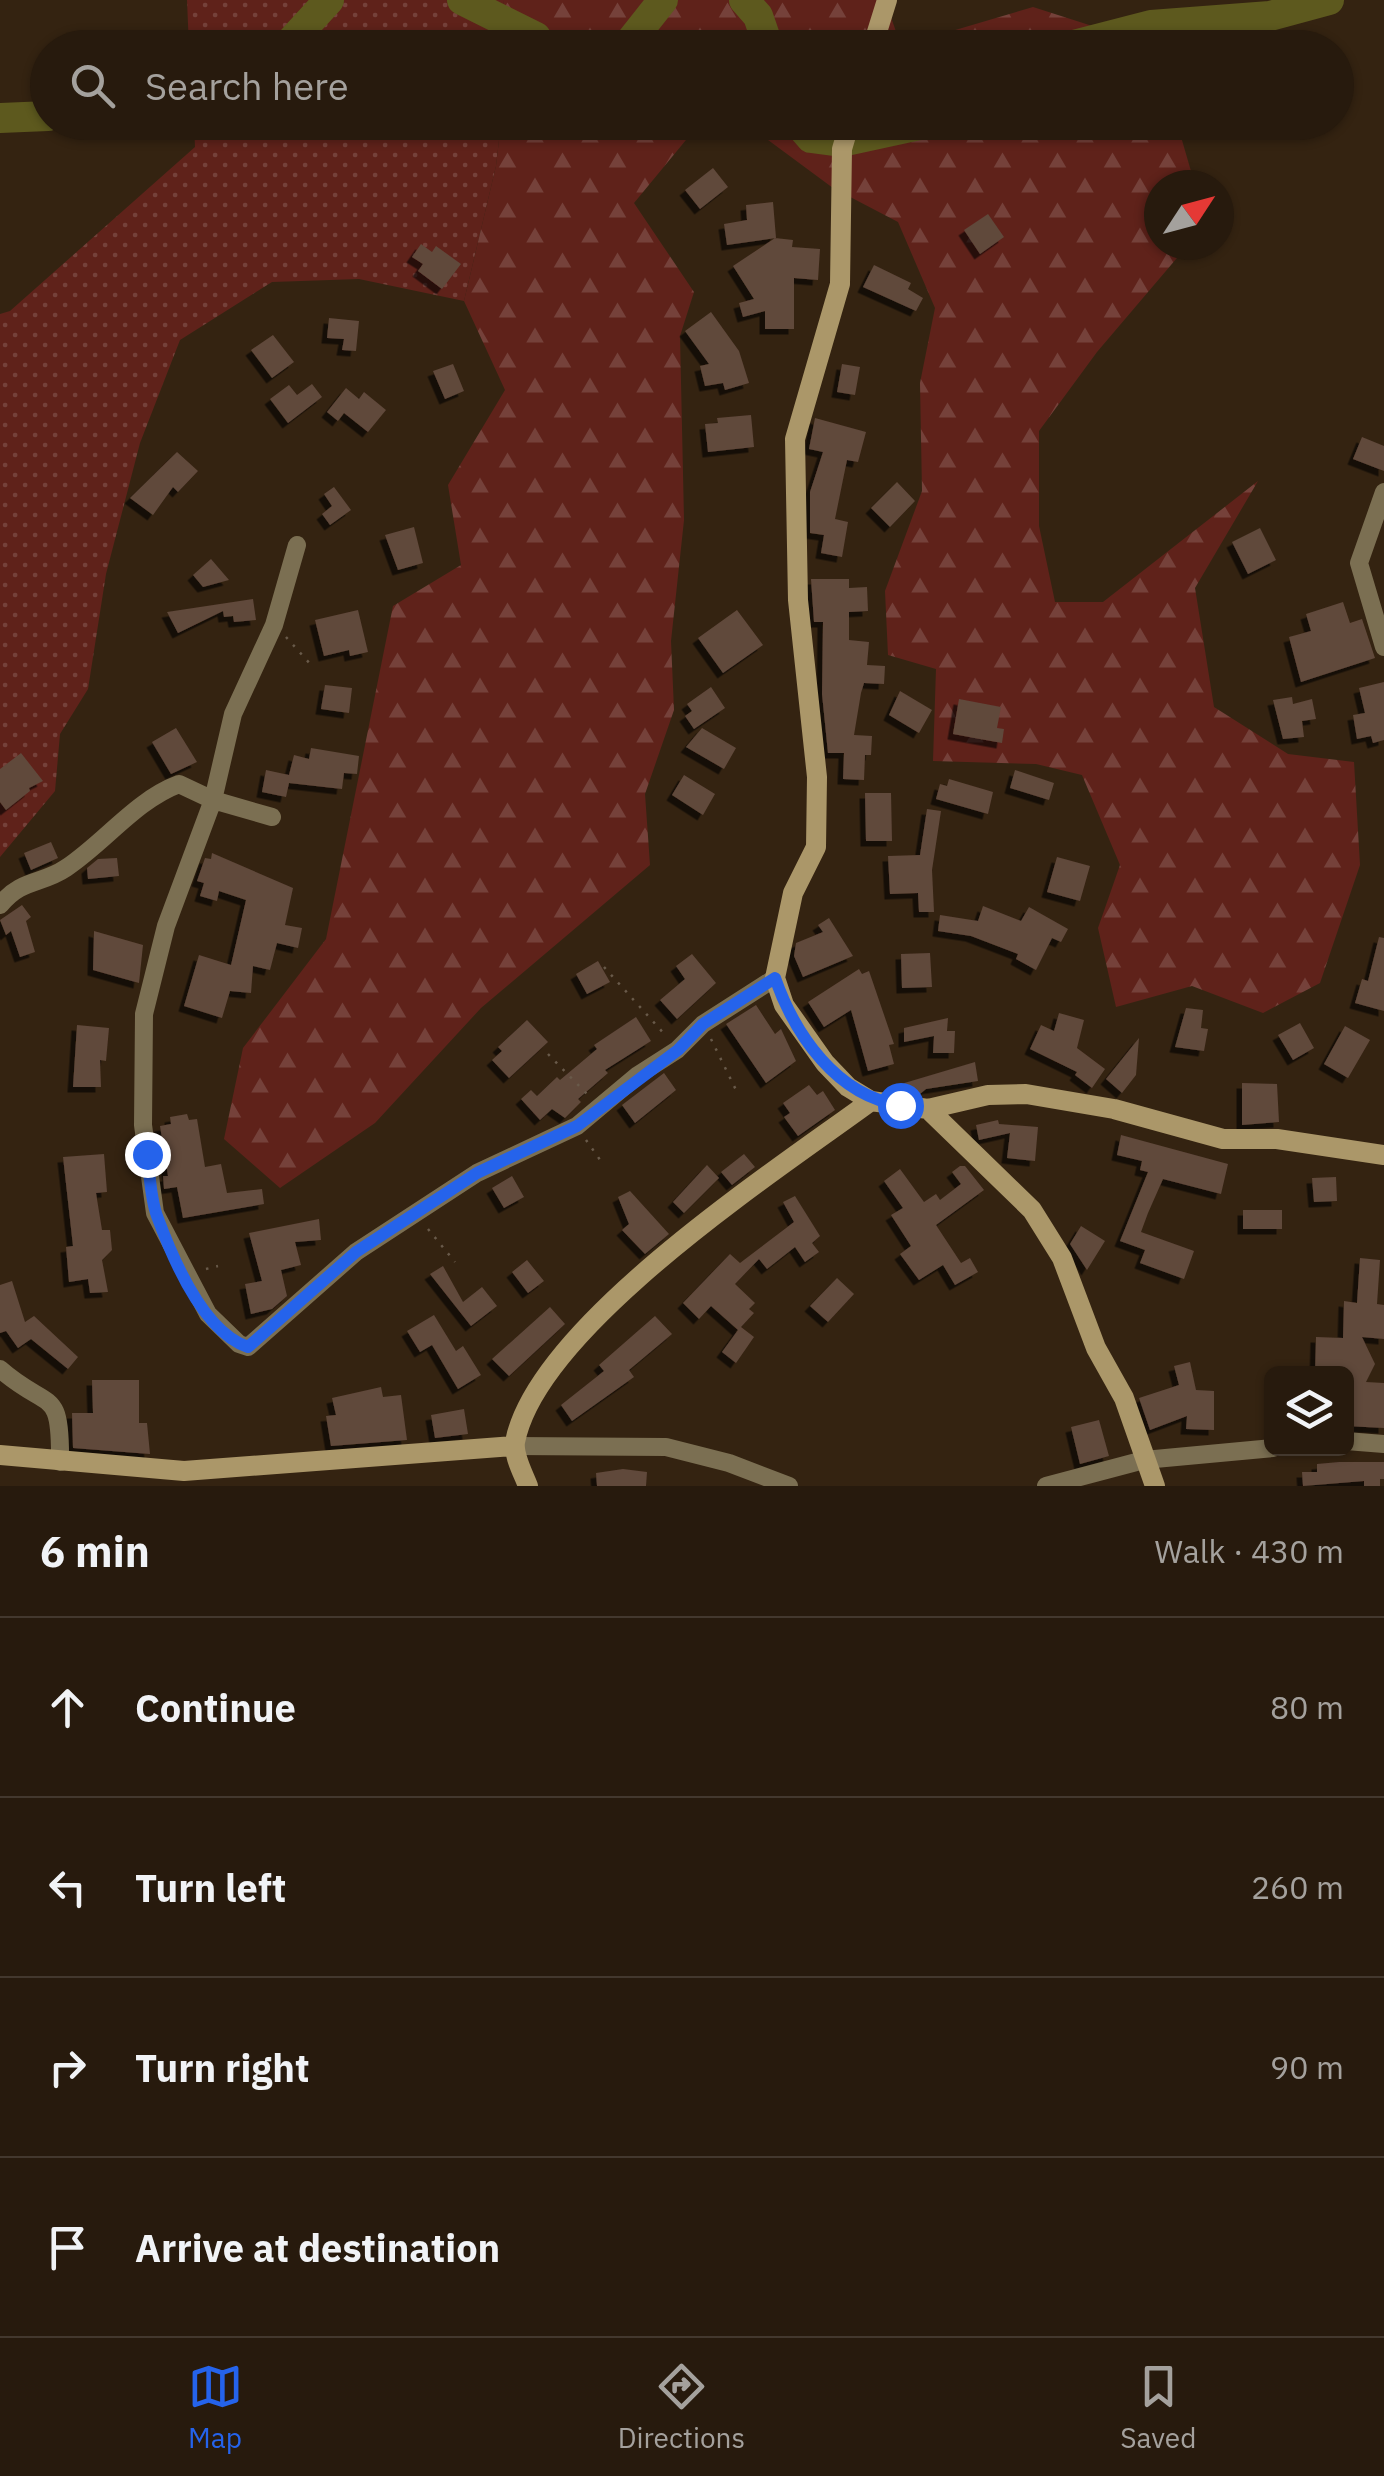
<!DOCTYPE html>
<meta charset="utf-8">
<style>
body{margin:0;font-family:"IBM Plex Sans",sans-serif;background:#2f2316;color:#f1f3f6}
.controls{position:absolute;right:30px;bottom:30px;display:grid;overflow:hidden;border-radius:15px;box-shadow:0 2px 8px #0004}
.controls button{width:90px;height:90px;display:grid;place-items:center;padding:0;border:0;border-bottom:2px solid #43382e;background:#271a0d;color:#f1f3f6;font:50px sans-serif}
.compass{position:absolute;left:1144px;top:170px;width:90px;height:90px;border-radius:50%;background:#271a0d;box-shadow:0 2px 8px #0004;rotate:54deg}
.stop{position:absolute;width:30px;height:30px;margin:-22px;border:8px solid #2563eb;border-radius:50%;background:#fff}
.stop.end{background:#2563eb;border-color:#fff;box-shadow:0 2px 10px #0008}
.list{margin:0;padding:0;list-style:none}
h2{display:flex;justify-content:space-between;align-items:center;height:130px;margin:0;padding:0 40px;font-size:42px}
h2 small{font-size:32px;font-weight:400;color:#a4a19d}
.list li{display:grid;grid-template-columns:65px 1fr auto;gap:30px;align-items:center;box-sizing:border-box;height:180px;padding:0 40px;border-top:2px solid #43382e}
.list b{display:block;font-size:38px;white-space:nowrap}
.list em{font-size:32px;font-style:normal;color:#a4a19d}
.icon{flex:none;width:55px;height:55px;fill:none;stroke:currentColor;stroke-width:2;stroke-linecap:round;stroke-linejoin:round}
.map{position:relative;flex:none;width:1384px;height:1486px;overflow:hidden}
.search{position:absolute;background:#271a0d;box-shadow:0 2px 8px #0004;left:30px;right:30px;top:30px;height:110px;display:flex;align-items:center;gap:25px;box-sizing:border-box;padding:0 35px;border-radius:55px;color:#a4a19d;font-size:38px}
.sheet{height:850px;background:#271a0d}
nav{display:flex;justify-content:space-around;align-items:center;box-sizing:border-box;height:140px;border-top:2px solid #43382e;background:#271a0d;font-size:28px;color:#a4a19d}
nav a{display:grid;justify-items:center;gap:5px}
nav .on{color:#2563eb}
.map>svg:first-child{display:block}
.grass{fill:url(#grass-dots)}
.forest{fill:url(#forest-firs)}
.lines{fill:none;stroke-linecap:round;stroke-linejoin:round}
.river{stroke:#5d591e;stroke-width:30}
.building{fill:#60483b;filter:url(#shadow)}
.path{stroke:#695a4a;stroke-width:2.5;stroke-dasharray:2.5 8;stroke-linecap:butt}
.street{stroke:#7b6f52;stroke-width:18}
.secondary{stroke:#ab9769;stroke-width:20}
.route{stroke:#2563eb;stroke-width:12}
</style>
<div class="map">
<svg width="1384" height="1486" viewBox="0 0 1384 1486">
<defs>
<pattern id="grass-dots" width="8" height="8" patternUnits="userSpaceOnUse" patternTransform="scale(2.5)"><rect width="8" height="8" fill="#5f221a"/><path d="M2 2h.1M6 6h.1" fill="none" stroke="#75413a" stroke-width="1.8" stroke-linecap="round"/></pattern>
<pattern id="forest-firs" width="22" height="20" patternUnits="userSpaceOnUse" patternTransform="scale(2.5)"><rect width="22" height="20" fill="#5f221a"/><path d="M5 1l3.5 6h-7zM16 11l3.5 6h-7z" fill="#75413a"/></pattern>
<filter id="shadow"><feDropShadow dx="-5.5" dy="5.5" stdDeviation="0" flood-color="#0009"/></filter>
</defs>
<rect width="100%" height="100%" fill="#342311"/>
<path class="grass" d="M187 0H503L507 47H189Z
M194 123H501L496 166 464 301 359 279 272 282 180 340 140 443 106 574 88 689 60 734 55 791 0 857V314L10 311 195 147Z"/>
<path class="forest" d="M503 0H885L901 46 1033 7 1111 32 1125 47H507Z
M501 123H700L634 203 694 292 680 336 684 520 671 641 674 710 645 794 650 865 481 1008 375 1123 280 1188 224 1139 243 1048 326 939 393 606 461 565 448 485 505 390 464 301 496 166Z
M745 123H1177L1195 185H1159V245H1188L1097 352 1039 431V526L1055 602H1103L1258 481 1195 588 1214 707 1288 754 1354 762 1360 865 1320 983 1263 1013 1192 986 1116 1007 1098 928 1120 865 1082 775 1036 764 933 761 936 669 888 655 885 591 922 491 920 383 935 308 898 222 833 188Z"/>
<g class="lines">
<path class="river" d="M462 0 536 37 540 48
M744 0 758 16 769 48
M285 48 329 0
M625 48 663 0
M1062 48 1151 25 1270 16 1329 0
M0 118 48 116
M797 122 811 138 841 142 933 122"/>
</g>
<path class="building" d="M713 168 728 187 700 209 685 190Z
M773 202 776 238 727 245 724 224 747 220 746 205Z
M988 214 1004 237 980 254 964 230Z
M775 238 793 240 792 247 820 249 818 280 794 278V329H765V311L743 317 739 303 754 299 733 266Z
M421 244 432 252 436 246 461 264 442 289 418 271 423 264 412 257Z
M874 265 911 283 908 289 923 298 916 311 863 287Z
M711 312 739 351 749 383 725 390 723 383 705 386 700 366 709 364 685 331Z
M329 318 359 321 356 351 342 350 344 339 327 338Z
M273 335 294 362 272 378 251 350Z
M453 364 464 391 445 399 433 371Z
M842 364 860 367 855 395 837 392Z
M312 384 322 397 288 423 270 399 289 385 297 395Z
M346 388 359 399 364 392 386 410 368 432 344 413 338 421 327 412Z
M751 415 754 447 708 452 705 424 718 423 717 418Z
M815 418 866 432 858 462 847 460 835 519 848 522 842 557 821 553 824 535 810 533V492L823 452 809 449Z
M1362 437 1384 446V471L1353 459Z
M177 452 198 471 178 492 173 487 153 515 130 498Z
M897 482 915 501 890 527 871 508Z
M334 487 351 510 330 525 322 514 332 506 324 494Z
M414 527 423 563 398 570 385 535Z
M1260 528 1276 560 1248 574 1232 542Z
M211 559 229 580 203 587 193 575Z
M811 579H849V588L867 587 868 611 849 612V640L869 642 867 665 885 666 884 684 864 683 861 693 854 735 872 736 871 755H865L864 780 843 779 844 753H828L822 694 823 622H814Z
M253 599 256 620 234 622 233 616 224 617 223 611 178 633 167 612Z
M1343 602 1350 623 1362 619 1375 658 1301 682 1289 637 1311 631 1306 614Z
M358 610 368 652 350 656 349 650 324 656 315 620Z
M737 610 763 645 723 673 698 638Z
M1384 682V740L1373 743 1371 736 1357 739 1353 715 1365 713 1359 688Z
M325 685 352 688 349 713 321 709Z
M711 687 725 708 694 729 685 716 692 711 687 704Z
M900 691 932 710 919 733 889 715Z
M1292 697 1293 704 1312 699 1316 719 1302 721 1304 737 1283 739 1273 700Z
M959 699 1001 707 997 728 1004 729 1002 743 953 734Z
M176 728 197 762 171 774 152 742Z
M702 728 736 748 724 769 686 747Z
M311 748 359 756 357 774 344 773 342 789 289 783 286 797 262 792 266 770 289 775 294 755 309 759Z
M21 753 43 781 29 788 30 791 6 810 0 802V769Z
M1015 770 1054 783 1049 800 1010 788Z
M684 775 715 794 703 815 672 795Z
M949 779 993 792 988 814 936 799 940 784 947 786Z
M865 793H891L892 841H866Z
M927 809 941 811 932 870 934 912H919L918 893 890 894 888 856 920 855Z
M51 842 58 858 31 870 24 853Z
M212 853 293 888 285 925 302 928 298 948 277 943 270 970 253 966 251 993 230 991 222 1018 184 1006 199 955 231 965 246 900 219 891 217 901 200 896 204 883 197 881 205 858 211 859Z
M1057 857 1090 866 1080 901 1047 892Z
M117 858 119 876 88 879 87 868 98 859Z
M22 905 31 917 26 921 35 952 20 957 11 931 6 935 0 920Z
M983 906 1021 921 1029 907 1068 929 1061 942 1052 938 1036 970 1016 959 1018 954 971 936 938 931 940 915 978 921Z
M829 918 853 956 803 977 794 956 796 943 823 932 818 925Z
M94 931 143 945 139 983 93 970Z
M1379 937 1384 938V1011L1355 1003 1362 979 1368 981Z
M930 953 932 987 902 988 901 954Z
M692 954 716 983 677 1019 660 1000 685 979 676 966Z
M598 961 610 982 587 994 576 974Z
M859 969 862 974 869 971 894 1044 889 1045 894 1064 868 1071 851 1010 824 1027 808 1002Z
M756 1005 775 1034 781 1029 796 1061 766 1083 726 1024Z
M1186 1008 1203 1010 1201 1028 1208 1029 1204 1051 1175 1047Z
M1059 1013 1084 1020 1077 1048 1105 1069 1092 1088 1075 1075 1077 1072 1030 1049 1041 1025 1054 1031Z
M636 1017 651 1041 605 1070 608 1073 578 1099 581 1102 565 1118 552 1109 540 1120 521 1099 531 1090 537 1096 557 1077 560 1080 597 1049 594 1045Z
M948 1018 947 1031H955L954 1053H933L934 1036 904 1042V1028Z
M527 1020 548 1042 509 1078 492 1060 502 1051 498 1047Z
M1300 1023 1314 1048 1293 1060 1278 1035Z
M77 1025 109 1028 106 1061 100 1060 101 1087H73Z
M1345 1026 1370 1040 1348 1078 1324 1064Z
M1139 1038 1136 1075 1122 1093 1106 1079Z
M975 1062 978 1081 926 1089 920 1094 903 1092 901 1084Z
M664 1073 676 1090 635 1123 622 1105Z
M1242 1083 1277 1084 1279 1122 1242 1125Z
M809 1085 817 1095 823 1091 835 1110 798 1136 784 1117 790 1113 783 1103Z
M187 1114 189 1120 197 1119 205 1167 221 1164 227 1193 262 1189 264 1204 183 1218 177 1187 164 1189 163 1176H168L160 1126 171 1124 170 1117Z
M998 1120 999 1124 1038 1127 1035 1161 1007 1158 1010 1133 979 1140 976 1125Z
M1121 1135 1228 1164 1221 1194 1163 1179 1148 1213 1141 1232 1194 1251 1184 1279 1140 1263 1145 1250 1120 1241 1148 1172 1140 1170 1142 1161 1117 1155Z
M104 1154 107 1192 96 1193 102 1230H110L112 1250 102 1260 108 1292 90 1293 88 1279 69 1282 66 1247 73 1246 63 1157Z
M744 1154 755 1167 732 1185 721 1172Z
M707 1165 719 1178 684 1213 673 1202Z
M960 1166H965L984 1190 936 1225 961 1263 970 1258 978 1272 955 1285 943 1265 919 1280 900 1254 911 1246 891 1215 903 1208 884 1181 900 1169 924 1202 936 1194 940 1200 961 1184 952 1172Z
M512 1176 524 1197 504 1208 492 1188Z
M1336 1177 1337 1201 1314 1202 1312 1178Z
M630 1191 669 1234 645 1254 622 1230 629 1224 618 1197Z
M795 1196 820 1236 812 1243 819 1252 805 1262 795 1247 767 1269 759 1259 735 1284 755 1303 749 1309 754 1313 741 1327 754 1337 736 1363 722 1352 738 1330 711 1306 699 1319 683 1303 730 1254 740 1263 794 1222 783 1202Z
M1243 1210H1282V1229H1243Z
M319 1219 321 1240 295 1242 301 1265 281 1270 287 1296 272 1309 251 1314 245 1284 262 1281 249 1233Z
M1081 1226 1105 1241 1087 1270 1070 1244Z
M1360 1258 1380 1260 1377 1304 1384 1305V1339L1362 1337 1375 1364 1366 1382 1384 1383V1428L1346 1426V1374H1315L1316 1337 1343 1338 1344 1301 1357 1303Z
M527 1260 544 1281 528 1293 512 1272Z
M443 1266 463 1302 482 1287 497 1306 471 1326 430 1274Z
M837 1278 854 1294 828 1322 810 1306Z
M12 1281 25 1322 34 1316 78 1357 68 1369 31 1339 18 1348 6 1331 0 1333V1285Z
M550 1307 565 1324 509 1376 492 1359Z
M434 1315 456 1351 463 1346 481 1375 458 1389 432 1345 420 1352 407 1331Z
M655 1316 672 1334 629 1370 634 1377 572 1421 561 1405 604 1371 599 1365Z
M1190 1362 1196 1390 1214 1391V1430L1186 1429 1187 1416 1150 1430 1139 1398 1179 1385 1174 1366Z
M92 1380H139V1423H147L150 1454 73 1448 72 1413H93Z
M381 1387 383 1397 401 1395 407 1440 331 1446 326 1416 336 1415 332 1398Z
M464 1409 468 1434 435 1438 431 1415Z
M1099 1420 1109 1456 1080 1464 1071 1427Z
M1339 1462H1384V1479H1380V1486H1364V1481L1303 1486 1302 1472H1317V1464Z
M623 1469 647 1472 646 1486H597L596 1473Z"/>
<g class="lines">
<path class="path" d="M286 637 312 666
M604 967 667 1037
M711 1039 737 1092
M548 1054 587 1094
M586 1140 603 1164
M428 1229 455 1262
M206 1269 218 1266"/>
<path class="street" d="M1384 492 1359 563 1384 647
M297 545 274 625 233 714 213 800 166 926 144 1014 143 1125 155 1213 208 1314 239 1344 248 1347 356 1252 477 1173 577 1126 638 1075 677 1050 703 1024 775 978
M0 905C22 878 41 885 66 868 105 842 136 800 179 784L213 800 272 817
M0 1369C49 1412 61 1385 60 1462
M1346 1441 1384 1444
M514 1446 666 1447 729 1463 789 1486
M1046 1486 1144 1460 1273 1448"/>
<path class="secondary" d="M872 48 887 0
M850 122 842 149 840 284 795 439 798 600 817 777 816 847 793 893 775 978 784 1005 825 1063 848 1087 871 1101 928 1109 988 1095 1026 1094 1114 1109 1223 1139H1277L1384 1155
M928 1109 1032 1210 1062 1258 1096 1348 1124 1398 1155 1486
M0 1455 184 1471 514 1446
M528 1486C523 1473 513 1455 515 1442 537 1326 777 1170 871 1101"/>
</g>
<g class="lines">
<path class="route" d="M147 1154C150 1174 150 1197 157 1216 172 1257 203 1332 248 1347L356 1252 477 1173 577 1126 678 1050 703 1024 775 978C795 1035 837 1096 900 1105"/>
</g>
</svg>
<div class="controls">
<button><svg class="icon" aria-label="layers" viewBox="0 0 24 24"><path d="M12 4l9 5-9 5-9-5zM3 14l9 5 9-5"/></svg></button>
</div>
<svg class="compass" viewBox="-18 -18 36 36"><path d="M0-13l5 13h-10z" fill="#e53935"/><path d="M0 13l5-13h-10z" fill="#a4a19d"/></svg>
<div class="stop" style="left:900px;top:1105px"></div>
<div class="stop end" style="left:147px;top:1154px"></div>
<div class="search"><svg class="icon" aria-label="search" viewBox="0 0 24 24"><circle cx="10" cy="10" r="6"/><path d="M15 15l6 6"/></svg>Search here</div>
</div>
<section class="sheet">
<h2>6 min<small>Walk · 430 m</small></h2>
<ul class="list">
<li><svg class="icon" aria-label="ahead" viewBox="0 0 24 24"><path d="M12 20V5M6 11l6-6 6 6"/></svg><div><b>Continue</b></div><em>80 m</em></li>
<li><svg class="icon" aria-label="left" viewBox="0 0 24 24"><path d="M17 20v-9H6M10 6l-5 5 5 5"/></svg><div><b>Turn left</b></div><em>260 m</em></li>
<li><svg class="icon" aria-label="right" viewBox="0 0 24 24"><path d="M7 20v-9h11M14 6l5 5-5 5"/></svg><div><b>Turn right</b></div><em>90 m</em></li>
<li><svg class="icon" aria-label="arrive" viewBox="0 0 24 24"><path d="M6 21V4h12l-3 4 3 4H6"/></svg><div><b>Arrive at destination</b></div></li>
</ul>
</section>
<nav>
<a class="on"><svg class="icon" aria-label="map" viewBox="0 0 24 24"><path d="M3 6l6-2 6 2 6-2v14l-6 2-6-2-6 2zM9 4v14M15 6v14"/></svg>Map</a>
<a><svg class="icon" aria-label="directions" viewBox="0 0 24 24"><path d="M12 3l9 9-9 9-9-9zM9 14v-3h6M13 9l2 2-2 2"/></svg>Directions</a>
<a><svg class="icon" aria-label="saved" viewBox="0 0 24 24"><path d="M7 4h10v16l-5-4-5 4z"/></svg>Saved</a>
</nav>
